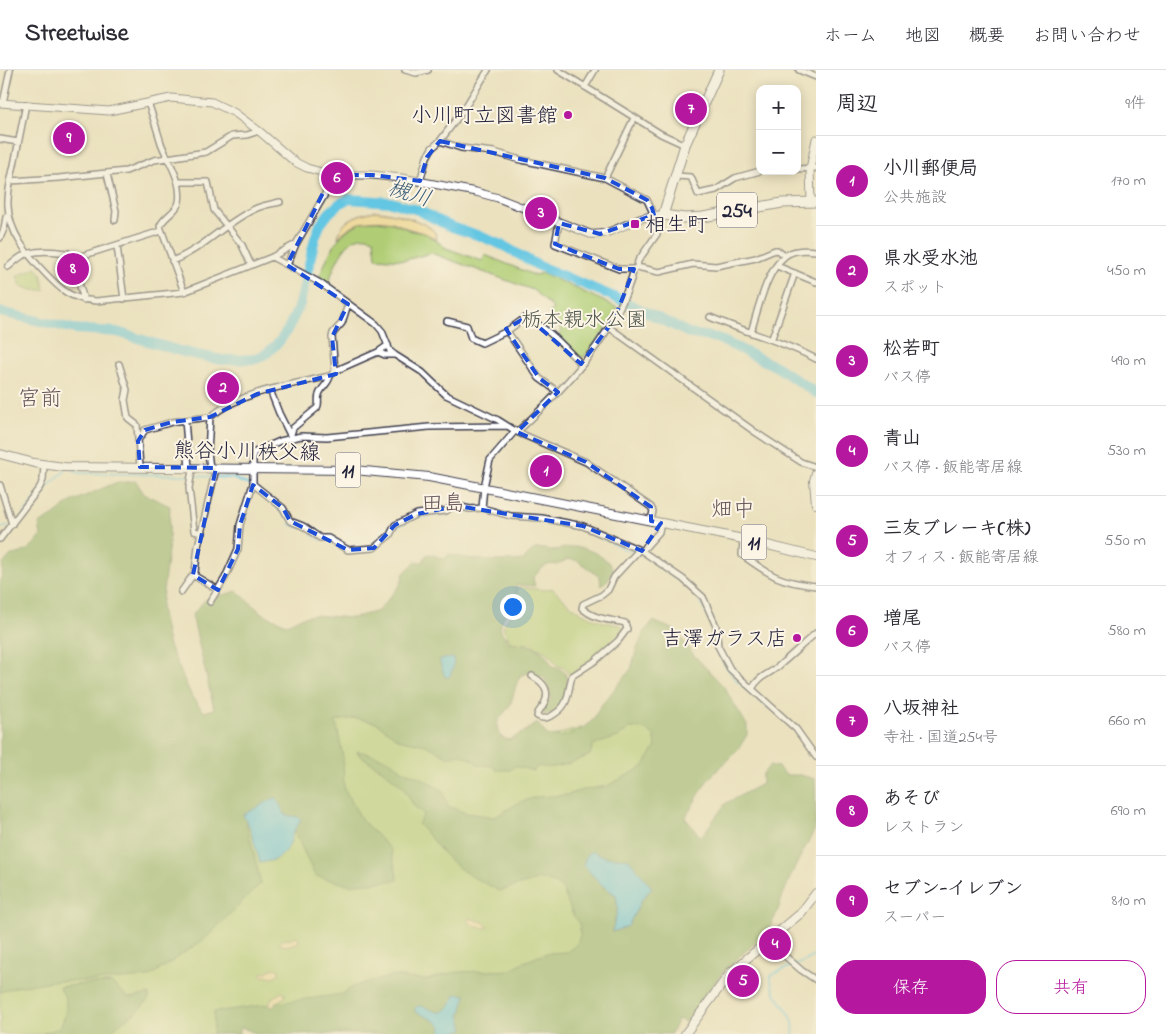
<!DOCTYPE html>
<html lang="ja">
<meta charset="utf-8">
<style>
body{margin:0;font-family:"Indie Flower","Klee One",sans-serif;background:#f2f2f3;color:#2b2b33}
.controls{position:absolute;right:15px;top:15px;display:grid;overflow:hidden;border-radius:10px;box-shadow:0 2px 12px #0003}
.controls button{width:45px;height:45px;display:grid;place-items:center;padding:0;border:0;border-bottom:1px solid #e1e1e2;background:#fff;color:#2b2b33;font:25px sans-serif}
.you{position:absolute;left:512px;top:536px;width:18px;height:18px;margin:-12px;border:4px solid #fff;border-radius:50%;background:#1a73e8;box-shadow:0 0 0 8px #1a73e833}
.badge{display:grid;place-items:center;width:32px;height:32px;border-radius:50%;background:#b5179e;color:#fff;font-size:16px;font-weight:700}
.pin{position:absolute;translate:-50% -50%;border:2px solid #fff;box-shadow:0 1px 5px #0006}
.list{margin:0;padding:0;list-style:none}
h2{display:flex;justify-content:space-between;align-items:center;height:65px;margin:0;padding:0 20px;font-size:21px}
h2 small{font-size:16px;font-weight:400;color:#7c7c81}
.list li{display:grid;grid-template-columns:32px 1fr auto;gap:15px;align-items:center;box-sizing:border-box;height:90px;padding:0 20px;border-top:1px solid #e1e1e2}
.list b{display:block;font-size:19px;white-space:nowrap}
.list p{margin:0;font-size:16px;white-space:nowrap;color:#7c7c81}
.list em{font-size:16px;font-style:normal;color:#7c7c81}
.actions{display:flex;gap:10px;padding:15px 20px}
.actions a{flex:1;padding:11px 0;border:1px solid #b5179e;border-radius:20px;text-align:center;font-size:18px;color:#b5179e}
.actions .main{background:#b5179e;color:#fff}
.map{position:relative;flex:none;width:816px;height:964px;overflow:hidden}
header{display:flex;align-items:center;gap:30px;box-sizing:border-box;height:70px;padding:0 25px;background:#fff;border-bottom:1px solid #e1e1e2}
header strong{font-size:24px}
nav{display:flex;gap:28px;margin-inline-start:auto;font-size:18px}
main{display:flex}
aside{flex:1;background:#fff}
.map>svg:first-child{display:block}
.green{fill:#b0cd74;stroke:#697858}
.forest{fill:#8cb066;stroke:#576950;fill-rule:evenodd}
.sand{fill:#eeda9e;stroke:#887e6c}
.water{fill:#64c6e2;stroke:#43748e}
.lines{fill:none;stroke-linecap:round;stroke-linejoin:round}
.stream{stroke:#64c6e2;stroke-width:2}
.river{stroke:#64c6e2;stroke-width:10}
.street-casing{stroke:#403f4f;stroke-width:8}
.secondary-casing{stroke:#403f4f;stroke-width:9}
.primary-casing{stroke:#403f4f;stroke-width:10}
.highway-casing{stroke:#403f4f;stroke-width:11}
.street{stroke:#fff;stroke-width:5}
.secondary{stroke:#fff;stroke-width:7}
.primary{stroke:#fff;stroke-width:8}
.highway{stroke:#fff;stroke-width:9}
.marked{fill:none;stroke:#1d4ed8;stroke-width:4;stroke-dasharray:10 6;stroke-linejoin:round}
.poi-dot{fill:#b5179e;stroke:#fcf5e5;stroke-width:2}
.labels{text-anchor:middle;stroke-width:4;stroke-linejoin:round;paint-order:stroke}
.shield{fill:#fcf5e5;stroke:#63616e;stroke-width:1}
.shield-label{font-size:20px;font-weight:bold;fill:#22223b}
.poi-label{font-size:21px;fill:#22223b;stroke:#fcf5e5;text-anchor:end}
.park-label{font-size:21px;fill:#4d554c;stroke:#fcf5e5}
.street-label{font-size:21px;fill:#22223b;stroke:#fcf5e5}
.water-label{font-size:22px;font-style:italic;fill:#395b75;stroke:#fcf5e5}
.neighbourhood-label{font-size:22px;fill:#67565a;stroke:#fcf5e5}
</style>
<header>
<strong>Streetwise</strong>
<nav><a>ホーム</a><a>地図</a><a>概要</a><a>お問い合わせ</a></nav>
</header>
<main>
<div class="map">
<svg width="816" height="964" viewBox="0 0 816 964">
<rect width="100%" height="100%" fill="#fcf5e5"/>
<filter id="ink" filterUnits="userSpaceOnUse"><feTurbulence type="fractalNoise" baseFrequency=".02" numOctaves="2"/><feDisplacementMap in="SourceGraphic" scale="10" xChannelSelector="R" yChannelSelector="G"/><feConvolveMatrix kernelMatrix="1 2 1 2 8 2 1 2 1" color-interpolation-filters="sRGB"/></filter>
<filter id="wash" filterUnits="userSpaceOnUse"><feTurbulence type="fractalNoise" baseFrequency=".0096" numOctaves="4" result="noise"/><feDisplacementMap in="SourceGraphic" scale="20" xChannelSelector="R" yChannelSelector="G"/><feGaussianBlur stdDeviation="1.12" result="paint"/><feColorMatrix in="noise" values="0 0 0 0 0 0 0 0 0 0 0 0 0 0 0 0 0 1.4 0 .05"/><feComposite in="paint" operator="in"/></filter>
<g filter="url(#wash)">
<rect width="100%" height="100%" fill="#ebe1bf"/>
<path class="green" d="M366 151H377L393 153 412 161 426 163 446 178 482 191 485 185 534 205 543 203 618 238 603 264 581 290 578 289 558 267 562 260 549 244 553 238 533 220 431 183 405 190 376 188 374 169C347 157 335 195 328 214L318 210C329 184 336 160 366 151Z
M36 197 41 203 45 220H32L21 216 17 206Z
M518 517 544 520 552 518C574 540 589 551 621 555L623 557V562L593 590 570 605 563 597H559L549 584 529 573 511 574 503 557 515 535Z
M681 629 660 739 651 896 235 945 231 964H0V884L221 767 344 631 505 680Z"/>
<path class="forest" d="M136 411 144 424 170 436 169 473 161 538 168 573 192 627 204 642 214 639 192 545 205 530 237 521 263 544 287 554 299 548 314 545 352 548 378 541 400 515 404 503 415 492H423L426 485 430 484 444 489 449 484C475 491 497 492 524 490 527 486 531 481 535 479 541 477 545 480 551 480 559 480 567 477 574 477 588 477 608 488 614 500L607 511 601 516 600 507 578 491 568 489 557 495C546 492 540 500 533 508L535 516 516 515C519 532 512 534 504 547 502 550 501 555 500 559L508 572C530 574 542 576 553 597 557 598 561 599 564 602 571 611 568 632 559 639 555 643 549 644 544 644L542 639 551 629 550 622 544 608 531 602 521 605C515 614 515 622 511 632 506 647 490 648 501 667L509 670 524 662 537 653 547 665 562 667 580 660 593 650 599 638 631 599 636 581 644 562 653 551 675 560 693 584 724 617 747 655V665L739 678 707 711 685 748 701 767 726 733 762 714V705L770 695 778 697 786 705H800L815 709 816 750 814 761C804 780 793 799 785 820 780 833 777 846 769 858 755 876 736 887 722 903 710 918 699 940 685 952L678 949 671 964H257L241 957 239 964H213L214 942 343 924 354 916 393 906 426 910 443 905 458 902 511 900 521 893 547 883 567 882 577 874 580 865V855L573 845 562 818 554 813 540 809 499 821C486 813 470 807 458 797 442 785 432 768 418 754L424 744 414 736 403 717 384 701 359 685 357 681 374 685 391 691 402 700 419 707 442 720 448 736 466 743 495 747 520 732 537 727 567 725 583 720 607 716 643 697 656 676 654 665 644 659 630 658 618 667 593 675 590 685C576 691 553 701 539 696L533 701 515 696 511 700H496L493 696 478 695 473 690 460 684 449 687 426 675 398 669 377 653 356 648 336 651 343 687 344 718 362 750 391 780 398 810 350 815 315 806 286 743 246 752 261 813 206 868 149 907 93 911H54L16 917 0 922V509L2 508 3 494 11 485C25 484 32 477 41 466L39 454 54 445 69 433 96 421 115 413ZM592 781 605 787 652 817 642 829 628 856 612 862 618 838 616 825 603 816 583 795Z
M111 913 129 928 149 924V929L138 941 120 953 108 964H41L59 958C68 944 69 930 59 917L83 914Z"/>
<path class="sand" d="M375 141C388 141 428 151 435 163 436 166 436 168 437 170 433 169 429 164 424 163 420 162 416 161 413 160 406 159 401 155 395 153 375 147 351 151 338 168 341 149 359 144 375 141Z
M469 848 483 852 488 856V858L475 857 468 851Z
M294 866 299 869 298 873 285 876 279 874 281 870 291 869Z
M275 898 279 900V904L273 907 262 906V902L267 903 269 900Z
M282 922 285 924V927L277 932 273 937 269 936 272 928Z"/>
<path class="water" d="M454 588 453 599 449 607H445L440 593V589Z
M276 727 285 745 298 747 301 750 293 763 289 776 285 782 274 790 260 793 250 758 243 745Z
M592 781 605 787 629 789 652 818 642 829 628 856 612 862 618 838 616 825 603 816 583 795 587 784Z
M455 924 466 925 460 945 464 959 449 964H441L442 957C435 950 424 945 415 942V938L418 936C426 936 429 940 437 942 446 944 454 932 455 924Z"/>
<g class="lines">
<path class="stream" d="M73 400 79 403 184 405 232 408 249 415 274 434 285 446
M489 442 506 448 561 455 582 459 625 479 642 484 691 519
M290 454 302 458
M13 456 16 455 40 423 66 400
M398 456 417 447 445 445 455 439 471 442 482 440
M0 458 9 456
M312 465 321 470
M696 524 712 553 716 579 725 596 737 611 769 638
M793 964C798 940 769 930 771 906 786 895 801 897 816 884"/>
<path class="river" d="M0 242 74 259 117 262 183 282 222 290 256 289 267 283 279 272 288 259 300 234 315 168 320 155 329 143 339 134 349 129 391 132 418 140 449 156 480 166 504 176 537 195 619 229 691 264 717 268 777 297 816 323"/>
</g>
</g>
<g filter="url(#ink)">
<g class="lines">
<g class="street-casing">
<path id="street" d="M405 0 416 3 428 0
M558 0 661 64 685 75
M799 0 816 7
M585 17 595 0
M3 33 10 0
M148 33C153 46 157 60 161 73 168 92 183 111 179 132 177 142 164 146 160 156L184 222
M26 34C22 54 18 74 14 95 11 108 7 123 8 136 9 162 27 184 44 202 61 220 70 229 96 231L184 222 272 187 296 174
M0 69 18 72
M440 71 461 78 494 82 517 89 605 108 647 130 654 145
M797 99 816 98
M107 104 116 141 115 150
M676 106 691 107 698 124 716 120 735 108 760 101
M605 108 634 48
M10 111 59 108 126 101 154 90 206 82 232 66 247 65 259 61
M420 111 427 87 432 78 440 71 464 39 488 0
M178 112H208L214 140 242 175 251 195
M559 153 555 174 619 199H634
M0 168 4 159 6 147 9 145
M117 176 124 229
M272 187 320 213 376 254 382 261 390 281 395 285 422 302 446 325 498 350 517 362
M72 189 161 161
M172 191C204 179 226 151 257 138 264 135 272 134 280 132
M287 195 296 174 324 126 332 105
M777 196 816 212
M8 197C13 193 18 188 24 185 37 179 55 182 68 183L72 189 84 230
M637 197 659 202 693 194 716 196 756 188 775 180H777L785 186
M710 247C746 263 781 270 816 289
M447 251 467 256 471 268 482 273 507 261 525 248C547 256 565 278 581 294
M610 258 755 362 801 392 816 397
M507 261 539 308 558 322
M751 262C758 240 766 201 785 186 794 179 806 180 816 181
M772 268 795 203
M378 282 385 285H395
M119 294 127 320 125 330 128 348 137 355 140 397
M335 301 378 282 388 275
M270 320 279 343 290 365
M290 368 293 358 317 338C320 333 317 330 319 325 321 317 329 314 330 306L335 301 332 267 333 263 342 253 348 234
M138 370 145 360 172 352 185 350
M189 398 185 350 210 347
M210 398 208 382 210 347C242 321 290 315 330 306
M192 400 189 418 194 461 202 463
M253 414 283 438 290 451 303 456 320 468H328L348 480 374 478 390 465 395 455 417 444 446 441 450 438 457 436 470 439 482 438 511 446 542 448 583 456 642 481 683 509 703 527 716 556 718 576 730 599 796 659 816 687
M0 415 12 454
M482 438 484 417 490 390 515 361
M651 451 653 441 651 437 586 392 517 362C565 318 618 263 634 199L637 197 638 191 657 164 660 145
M0 469 40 417 43 410 44 395
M743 469 742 485C771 506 780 512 816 516
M642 481 659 462 661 453
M193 505 218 520
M181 522 195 502 198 476 216 398
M210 532 225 508 238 479 240 455 253 414V383L280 371 301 366 327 367 429 357 507 356
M532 606C545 613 551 622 543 636 540 640 538 641 537 646 543 650 547 648 553 645 570 635 567 624 572 606L595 591 618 571 627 559 625 553C609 549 595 550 582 538L583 534 602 525 608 520 614 507 638 481
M752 619C760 604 770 605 781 594 793 584 804 573 816 563
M768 871 801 900 816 910"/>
</g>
<g class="secondary-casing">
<path id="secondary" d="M0 33 109 41 171 28 212 32 235 43 259 61 295 92 307 98 332 105H372L402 108 476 122 498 128 590 164C615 167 634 144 663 145
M811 132 810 99 816 69"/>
</g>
<g class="primary-casing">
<path id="primary" d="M0 384 34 393 64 397 354 400 429 407 743 469 816 487
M816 403 814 411 816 434
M685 964 731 902 801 843 816 823"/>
</g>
<g class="highway-casing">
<path id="highway" d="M719 0 685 75 663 145 685 148 703 147 782 133 816 132"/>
</g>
<use href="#street" class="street"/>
<use href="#secondary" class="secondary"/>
<use href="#primary" class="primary"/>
<use href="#highway" class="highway"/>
</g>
</g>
<path d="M0 0H816V964H0ZM440 71 605 108 647 130 652 138 654 145 600 164 559 153 555 174 619 199H634L614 250 581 294 532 251 525 248 506 259 539 308 558 322 517 362 586 392 651 437V451L661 453 642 481 583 456 457 436 417 444 395 455 374 478 348 480 290 451 283 438 253 415 240 455 238 479 218 520 193 505 216 398 140 397 138 371 145 360 172 352 210 347 257 324 336 304 332 267 348 234 287 195 332 105H372L420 111 427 87Z" fill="#ebe1bf" fill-opacity=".55" fill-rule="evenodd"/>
<path class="marked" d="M440 71 605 108 647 130 652 138 654 145 600 164 559 153 555 174 619 199H634L614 250 581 294 532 251 525 248 506 259 539 308 558 322 517 362 586 392 651 437V451L661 453 642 481 583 456 457 436 417 444 395 455 374 478 348 480 290 451 283 438 253 415 240 455 238 479 218 520 193 505 216 398 140 397 138 371 145 360 172 352 210 347 257 324 336 304 332 267 348 234 287 195 332 105H372L420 111 427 87Z"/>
<g class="poi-dot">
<circle cx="568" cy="45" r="5"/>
<rect x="630" y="149" width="10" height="10" rx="2.5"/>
<circle cx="797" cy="568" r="5"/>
</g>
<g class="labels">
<g class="shield">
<rect x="717" y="122.5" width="40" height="35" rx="4"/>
<rect x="335.5" y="382.5" width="25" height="35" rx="4"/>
<rect x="741.5" y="454.5" width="25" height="35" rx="4"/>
</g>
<g class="shield-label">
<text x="737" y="147">254</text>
<text x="348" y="407">11</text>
<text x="754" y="479">11</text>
</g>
<g class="poi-label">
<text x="558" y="52">小川町立図書館</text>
<text x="645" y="161" text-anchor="start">相生町</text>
<text x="787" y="575">吉澤ガラス店</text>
</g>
<g class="park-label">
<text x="584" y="256">栃本親水公園</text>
</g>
<g class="street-label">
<text transform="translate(247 381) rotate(1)" y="7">熊谷小川秩父線</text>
</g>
<g class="water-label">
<text transform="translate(410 122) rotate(17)" y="8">槻川</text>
</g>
<g class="neighbourhood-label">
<text x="40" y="335">宮前</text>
<text x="443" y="440">田島</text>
<text x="733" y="446">畑中</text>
</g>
</g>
</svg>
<div class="controls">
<button>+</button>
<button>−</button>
</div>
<div class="you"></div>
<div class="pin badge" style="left:546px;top:401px">1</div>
<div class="pin badge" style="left:223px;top:318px">2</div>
<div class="pin badge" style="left:541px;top:143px">3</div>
<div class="pin badge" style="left:775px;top:874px">4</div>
<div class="pin badge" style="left:743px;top:911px">5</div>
<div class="pin badge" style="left:337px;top:108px">6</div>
<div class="pin badge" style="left:691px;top:39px">7</div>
<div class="pin badge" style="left:73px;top:199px">8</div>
<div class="pin badge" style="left:69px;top:68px">9</div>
</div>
<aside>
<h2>周辺<small>9件</small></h2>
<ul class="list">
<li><span class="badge">1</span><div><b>小川郵便局</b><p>公共施設</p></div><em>170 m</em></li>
<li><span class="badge">2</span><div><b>県水受水池</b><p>スポット</p></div><em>450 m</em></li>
<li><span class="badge">3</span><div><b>松若町</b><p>バス停</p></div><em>490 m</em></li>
<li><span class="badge">4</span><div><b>青山</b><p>バス停 · 飯能寄居線</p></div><em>530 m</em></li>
<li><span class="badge">5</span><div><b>三友ブレーキ(株)</b><p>オフィス · 飯能寄居線</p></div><em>550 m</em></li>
<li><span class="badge">6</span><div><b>増尾</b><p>バス停</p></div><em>580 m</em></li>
<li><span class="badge">7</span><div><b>八坂神社</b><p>寺社 · 国道254号</p></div><em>660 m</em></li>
<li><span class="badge">8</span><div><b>あそび</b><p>レストラン</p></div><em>690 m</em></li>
<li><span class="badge">9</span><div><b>セブン-イレブン</b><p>スーパー</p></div><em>810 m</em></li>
</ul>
<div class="actions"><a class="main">保存</a><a>共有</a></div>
</aside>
</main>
